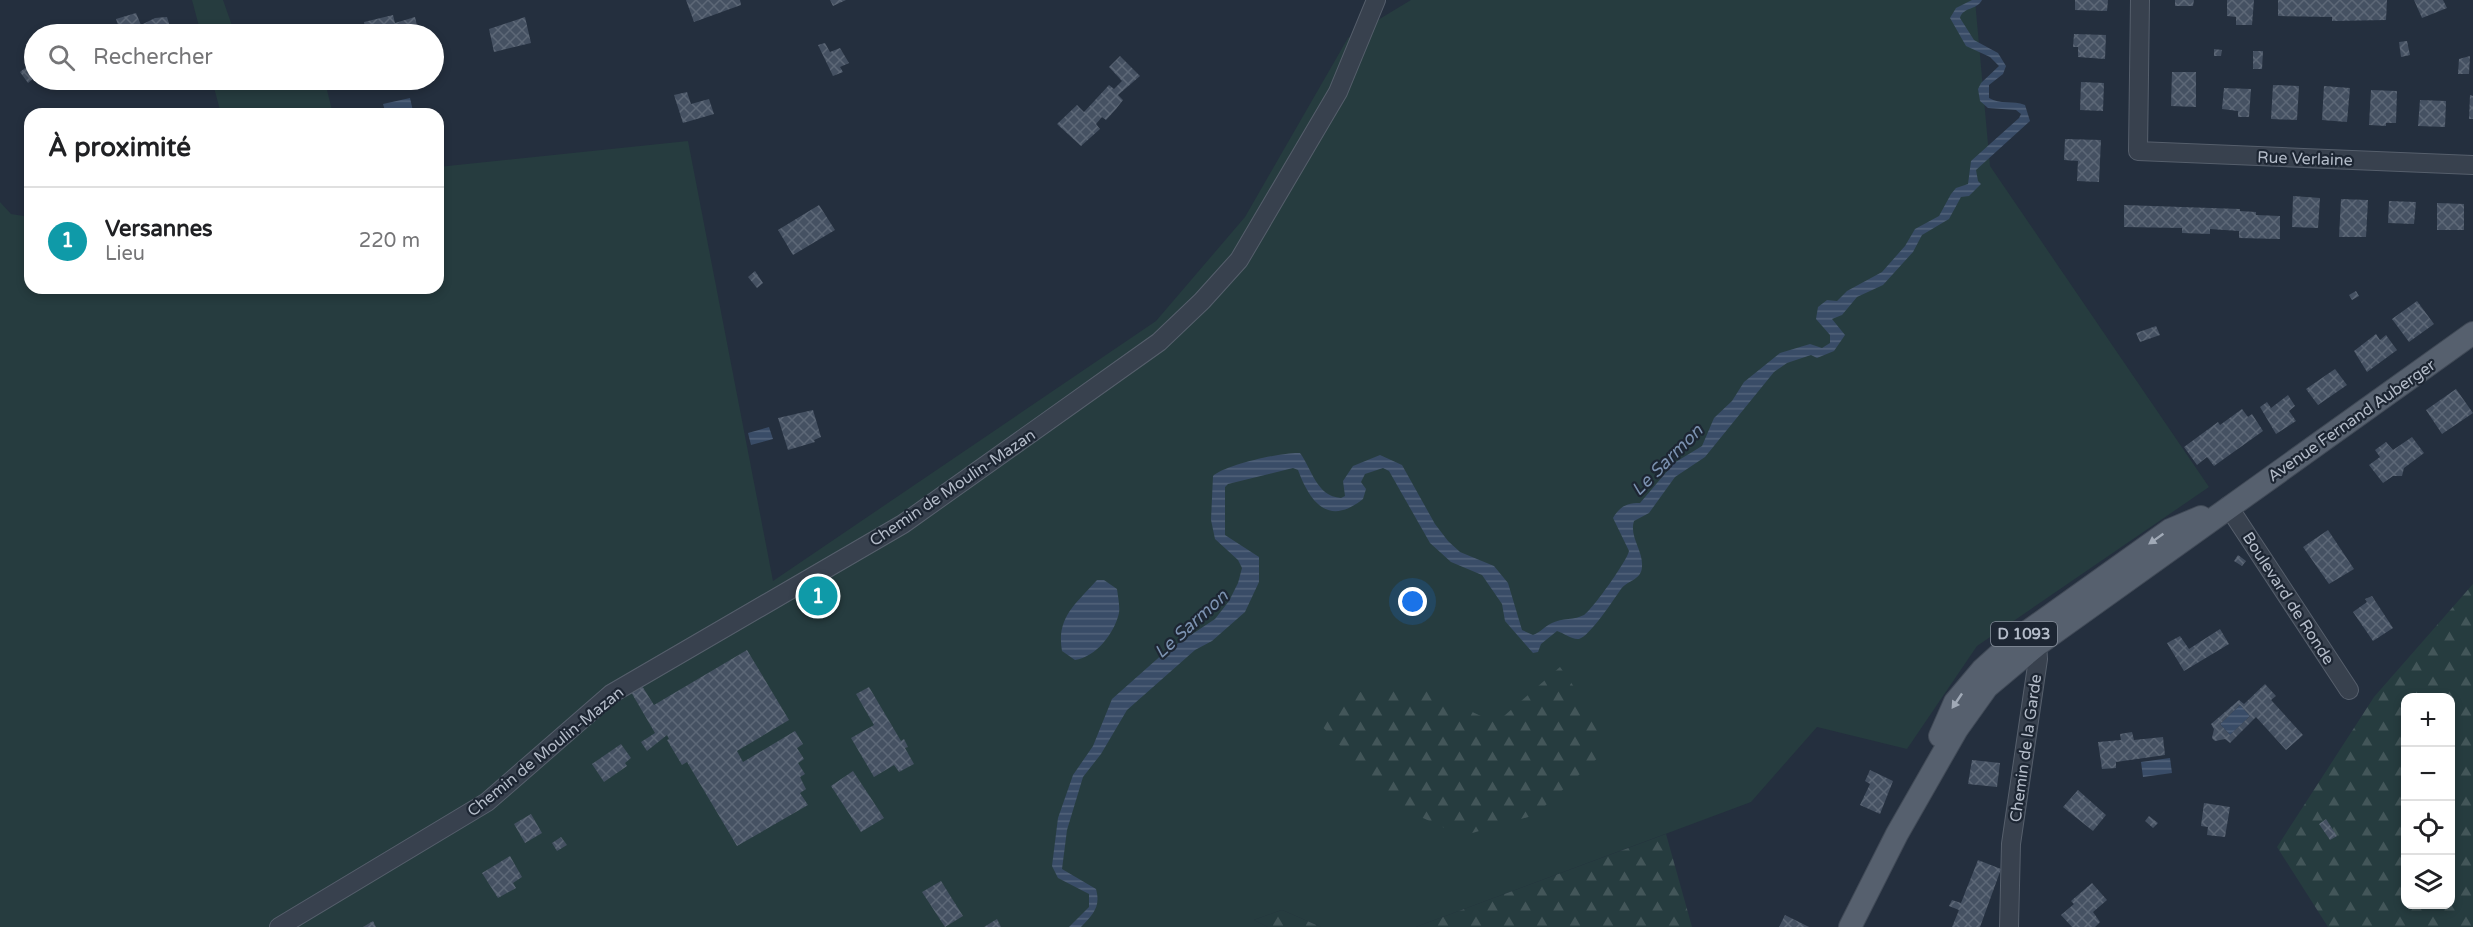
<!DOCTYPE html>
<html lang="fr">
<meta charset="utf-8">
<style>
body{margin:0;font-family:"Varela Round",sans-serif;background:#f6f6f6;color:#202124}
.controls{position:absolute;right:18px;bottom:18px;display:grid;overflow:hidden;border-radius:12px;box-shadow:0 3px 9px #0003}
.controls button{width:54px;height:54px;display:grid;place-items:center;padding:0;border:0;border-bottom:2px solid #e0e0e0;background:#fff;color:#202124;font:30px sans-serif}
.you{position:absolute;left:1413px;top:602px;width:21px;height:21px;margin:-15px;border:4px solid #fff;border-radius:50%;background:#1a73e8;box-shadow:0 0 0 9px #1a73e833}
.badge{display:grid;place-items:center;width:39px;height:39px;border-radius:50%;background:#506383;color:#fff;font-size:20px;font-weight:700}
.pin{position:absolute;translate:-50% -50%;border:3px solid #fff;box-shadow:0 2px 6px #0006}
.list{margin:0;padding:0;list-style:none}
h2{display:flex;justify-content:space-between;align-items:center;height:78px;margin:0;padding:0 24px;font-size:26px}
h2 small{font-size:20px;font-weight:400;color:#757577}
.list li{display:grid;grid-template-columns:39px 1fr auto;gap:18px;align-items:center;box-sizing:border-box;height:108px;padding:0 24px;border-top:2px solid #e0e0e0}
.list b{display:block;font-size:22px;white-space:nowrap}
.list p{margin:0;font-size:20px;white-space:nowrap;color:#757577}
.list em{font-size:20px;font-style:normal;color:#757577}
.icon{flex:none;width:33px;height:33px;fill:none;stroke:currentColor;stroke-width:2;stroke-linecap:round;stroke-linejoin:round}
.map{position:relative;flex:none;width:2473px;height:927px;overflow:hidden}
.search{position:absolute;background:#fff;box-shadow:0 3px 9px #0003;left:24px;top:24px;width:420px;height:66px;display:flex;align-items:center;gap:15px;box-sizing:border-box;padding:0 21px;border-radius:33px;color:#757577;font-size:22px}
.panel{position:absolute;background:#fff;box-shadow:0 3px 9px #0003;left:24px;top:108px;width:420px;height:186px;border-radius:18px}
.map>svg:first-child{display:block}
.grass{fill:#263c3f}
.forest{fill:url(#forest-firs);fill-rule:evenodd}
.water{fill:url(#water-rules)}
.building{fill:url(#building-cross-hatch);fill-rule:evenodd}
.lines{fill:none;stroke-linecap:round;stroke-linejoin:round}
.minor-casing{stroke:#565f6c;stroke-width:20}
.major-casing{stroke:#414a57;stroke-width:24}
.minor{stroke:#38414e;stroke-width:18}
.major{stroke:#56606e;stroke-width:22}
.oneway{fill:#a1aab7}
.labels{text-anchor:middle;stroke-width:4.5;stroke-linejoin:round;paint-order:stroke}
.shield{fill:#1d2633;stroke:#878f9c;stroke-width:1.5}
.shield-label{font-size:15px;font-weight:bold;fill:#b4bcc9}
.street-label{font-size:16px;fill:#b4bcc9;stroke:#1d2633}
.water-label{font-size:18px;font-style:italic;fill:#7c92b1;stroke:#1d2633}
</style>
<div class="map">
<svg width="2473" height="927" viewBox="0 0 2473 927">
<defs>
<pattern id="forest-firs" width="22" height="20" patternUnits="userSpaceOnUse" patternTransform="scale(1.5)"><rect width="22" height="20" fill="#263c3f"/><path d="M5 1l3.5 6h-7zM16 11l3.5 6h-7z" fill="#435659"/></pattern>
<pattern id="water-rules" width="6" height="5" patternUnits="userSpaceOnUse" patternTransform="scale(1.5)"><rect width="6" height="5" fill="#394c67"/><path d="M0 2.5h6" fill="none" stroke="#53647b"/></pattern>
<pattern id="building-cross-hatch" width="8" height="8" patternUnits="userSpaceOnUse" patternTransform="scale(1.5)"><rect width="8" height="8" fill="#455162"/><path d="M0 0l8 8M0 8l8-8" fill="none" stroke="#5d6877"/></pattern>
</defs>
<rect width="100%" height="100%" fill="#242f3e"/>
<path class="grass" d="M192 0H223L235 34H201Z
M1411 0H1975L1990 166 2209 487 1977 646 1907 749 1817 727 1751 802 1416 927H1321L1282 910 1254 920 1268 927H0V202L11 214 30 217V288H438V167L688 141 773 581 1156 321 1245 217 1348 38Z
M212 80H250L253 88 326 86 333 114H221Z"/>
<path class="forest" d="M2473 584V927H2328L2277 847 2374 697ZM2406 698H2450V904H2406Z
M1560 667 1596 718 1601 755 1535 815 1462 836 1397 806 1317 721 1362 691 1425 690 1496 723Z
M1666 834 1692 927H1416Z
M1282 910 1321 927H1268L1254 920Z"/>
<path class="water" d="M1972 0H1982C1977 10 1963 7 1960 18L1974 40 1998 53 2006 66 2003 74 1989 85V98C2000 105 2013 100 2025 105L2030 121 1976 170 1978 181 1981 184 1969 196 1961 197 1949 219 1922 235 1913 252 1883 285 1857 297 1842 315 1832 319 1845 335 1834 351 1817 358 1811 355 1787 363 1774 372 1705 457 1675 477 1649 513 1634 521C1629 537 1643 550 1642 566 1642 580 1628 580 1621 589 1614 599 1590 636 1579 639 1572 640 1564 633 1557 631L1541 644 1538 652 1533 653 1505 621 1502 604 1482 575 1451 562 1430 543 1389 471 1383 468 1365 474 1361 482 1366 489 1363 499C1328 527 1310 502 1298 470L1293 468 1228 484 1225 487V535L1259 557V582L1245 612 1212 641 1195 650 1127 710 1101 754 1083 777 1067 830 1062 869 1096 889C1101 907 1093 914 1081 927H1069L1089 907V894L1058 878 1052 866 1058 818 1073 775 1093 746 1112 699 1165 652 1215 619 1229 601 1238 583 1242 568 1238 560 1215 539 1211 520 1213 476C1225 465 1282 452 1300 453 1312 469 1316 496 1341 498L1345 496 1343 481 1353 466 1380 455 1402 465 1435 524 1448 541 1460 552 1494 566 1508 583 1522 630 1533 635C1541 632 1545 626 1552 623 1562 618 1575 620 1584 615 1592 610 1627 561 1629 551L1613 518C1620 506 1627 503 1640 503L1674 463 1702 446 1714 418 1732 401 1744 382 1780 353 1810 344 1822 348 1830 343V335L1816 319 1818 307 1827 300 1837 301 1847 291 1882 272 1905 246 1915 229 1939 216 1951 194 1956 188 1968 184 1971 161 2019 118 2021 114 2016 110 1988 108 1980 101 1978 89 1981 83 1999 66 1990 57 1966 46 1950 18 1956 8Z
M410 98 413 111 386 114 383 104Z
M769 427 773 439 751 445 748 433Z
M1097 580H1104L1117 589C1118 597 1120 606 1119 613 1114 634 1096 657 1075 660L1062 651C1056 617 1076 604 1097 580Z
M2240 705 2250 716 2230 735 2220 724Z
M2170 758 2172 773 2143 777 2141 762Z"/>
<path class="building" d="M686 0H740L741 5 694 22Z
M830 0H846L833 6Z
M2075 0H2108L2107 11 2075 10Z
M2175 0H2194L2193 6H2175Z
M2227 0H2254L2252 25H2236V17L2227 16Z
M2278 0H2387L2386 20 2332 21V17L2278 16Z
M2414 0H2443L2447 8 2422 18Z
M136 13 141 25 155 18 167 17 172 34H121L116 19Z
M393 15 395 23 415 17 419 34H363L362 30 365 28 364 22Z
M525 17 531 43 494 52 489 29Z
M2074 34 2106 35 2105 59 2078 57V47H2073Z
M2407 41 2410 55 2401 57 2399 42Z
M825 43 830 52 840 48 849 63 840 67 843 72 833 76 818 45Z
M2214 49 2222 50 2221 56H2214Z
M2253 51H2263L2262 69H2253Z
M1120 56 1140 76 1118 95 1123 100 1116 109 1106 120 1102 117 1096 124 1100 129 1081 146 1057 124 1077 105 1084 112 1109 85 1114 89 1122 81 1109 67Z
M2470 56 2469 74H2458L2459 59Z
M34 61V78L28 83 20 72Z
M2172 72H2196V107L2171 106Z
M40 80H54L46 86Z
M2081 82 2104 83 2103 111 2080 110Z
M2273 85 2299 86 2297 120 2271 119Z
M2324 86 2350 88 2347 122 2322 120Z
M2224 88 2251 89 2249 117H2238V111L2222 109Z
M2371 90 2397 91 2396 123H2386V126L2369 125Z
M687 92 691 104 709 99 714 114 683 123 674 95Z
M2470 95 2473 96V119H2469Z
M2420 100 2446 101 2445 127 2418 126Z
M2065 139 2101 140 2099 182 2077 181 2078 161 2064 160Z
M2293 196 2320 198 2318 228 2292 227Z
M2341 199 2368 200 2366 237H2339Z
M2389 201 2416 202 2414 224 2388 223Z
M2437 203 2464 204V230H2437Z
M819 205 835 230 793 255 778 230Z
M2124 205 2240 209V211L2256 212V215L2280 216V239L2239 238V231L2210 229V234L2182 233V228L2124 227Z
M755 271 763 283 757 288 748 277Z
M2356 291 2359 296 2352 300 2349 295Z
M2417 301 2434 324 2409 342 2392 319Z
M2156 326 2160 335 2140 342 2136 333Z
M2376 334 2380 340 2386 335 2397 350 2367 372 2354 351Z
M2335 369 2347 385 2318 405 2306 389Z
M2456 389 2473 413 2442 434 2426 410Z
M2288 395 2295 406 2289 411 2296 421 2276 434 2260 407 2267 402 2271 408Z
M2242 409 2248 417 2252 414 2263 431 2214 466 2207 457 2197 465 2184 447 2218 422 2220 425Z
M813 410 821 437 814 440 815 442 788 450 778 418Z
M2412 437 2424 453 2404 468 2402 476H2393L2383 483 2369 465 2380 457 2375 450 2386 442 2393 450Z
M2328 530 2354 569 2329 584 2303 547Z
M2238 555 2246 561 2242 566 2234 561Z
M820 591 824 596 815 601 812 596Z
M2372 596 2393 628 2373 641 2353 612 2367 602 2365 599Z
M2220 629 2229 644 2184 671 2167 643 2180 636 2189 649Z
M747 650 789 720 737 751 743 762 795 731 803 744 797 748 804 759 798 763 805 774 800 777 806 789 800 793 808 805 737 846 687 762 682 765 667 740 669 739 667 735 647 751 641 742 655 733 631 692 642 686 654 705Z
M2265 684 2276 696 2271 700 2303 735 2286 750 2256 717 2230 743 2225 739 2215 741 2212 738 2214 729 2211 724 2239 700 2244 704ZM2240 705 2250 716 2230 735 2220 724Z
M869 687 901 741 904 739 908 747 905 748 914 764 899 772 894 765 874 777 851 738 874 725 856 694Z
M2132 732 2134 740 2163 737 2165 755 2116 762V768L2102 769 2098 742 2121 740 2120 734Z
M621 744 631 758 625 763 627 766 604 782 592 764Z
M1972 760 2000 763 1997 787 1968 784Z
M1870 770 1893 781 1880 814 1860 805 1870 784 1865 781Z
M853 771 884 818 861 832 831 786Z
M2078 790 2106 815 2093 831 2063 807Z
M2204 803 2230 807 2225 837 2207 835 2208 827 2201 826Z
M531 814 542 833 525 843 514 824Z
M2149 816 2158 823 2153 828 2145 821Z
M2326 819 2337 836 2330 840 2319 824Z
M561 837 567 845 557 851 552 843Z
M510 856 522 877 513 883 516 888 498 898 482 873Z
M1978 860 2001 869 1980 927H1952L1959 910 1949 906 1952 900 1961 903Z
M941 881 963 916 945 927 922 892Z
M2092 883 2107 900 2093 912 2100 922 2095 927H2072L2061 915 2074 904 2071 901Z
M1785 915 1809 927H1779Z
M997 919 1001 927H984Z
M373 921 376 927H363Z"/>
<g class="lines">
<g class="minor-casing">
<path id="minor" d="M2140 0 2138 151 2473 165
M2228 506 2349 690
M279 927 487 802 611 694 903 524 1159 342 1202 301 1239 260 1338 92 1376 0
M2009 927 2011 844 2038 659 2037 645 2043 639"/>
</g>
<g class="major-casing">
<path id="major" d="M1940 736 1955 702 1982 670 2013 642 2170 530 2201 517
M1850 927 1897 834 1957 729 1987 687 2037 645 2473 333"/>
</g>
<use href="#minor" class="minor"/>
<use href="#major" class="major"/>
</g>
<defs><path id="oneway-solid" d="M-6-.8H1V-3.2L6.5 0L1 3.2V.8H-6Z" transform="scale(1.5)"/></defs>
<g class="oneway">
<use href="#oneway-solid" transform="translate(2156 539) rotate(145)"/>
<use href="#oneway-solid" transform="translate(1957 701) rotate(124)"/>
</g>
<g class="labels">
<rect class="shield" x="1991" y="622" width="66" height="24" rx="4.5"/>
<g class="shield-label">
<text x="2024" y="639">D 1093</text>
</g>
<g class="street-label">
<text transform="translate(2305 158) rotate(2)" y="6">Rue Verlaine</text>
<text transform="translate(2351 420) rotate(-35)" y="6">Avenue Fernand Auberger</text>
<text transform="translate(952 487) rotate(-34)" y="6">Chemin de Moulin-Mazan</text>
<text transform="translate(2289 598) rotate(57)" y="6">Boulevard de Ronde</text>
<text transform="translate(2025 748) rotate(-82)" y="6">Chemin de la Garde</text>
<text transform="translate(545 751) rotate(-39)" y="6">Chemin de Moulin-Mazan</text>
</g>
<g class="water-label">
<text transform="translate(1667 460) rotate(-45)" y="6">Le Sarmon</text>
<text transform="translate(1191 624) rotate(-42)" y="6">Le Sarmon</text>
</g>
</g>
</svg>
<div class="controls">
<button>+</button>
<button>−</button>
<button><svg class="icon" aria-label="locate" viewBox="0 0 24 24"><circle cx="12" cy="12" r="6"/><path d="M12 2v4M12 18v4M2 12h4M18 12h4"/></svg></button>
<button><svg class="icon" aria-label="layers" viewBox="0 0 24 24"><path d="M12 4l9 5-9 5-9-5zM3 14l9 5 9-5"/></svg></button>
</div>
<div class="you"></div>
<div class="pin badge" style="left:818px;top:596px;background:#0f9aa8">1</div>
<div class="search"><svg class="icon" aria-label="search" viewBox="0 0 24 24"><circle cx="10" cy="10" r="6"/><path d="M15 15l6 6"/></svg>Rechercher</div>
<section class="panel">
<h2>À proximité<small></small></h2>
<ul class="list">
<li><span class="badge" style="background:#0f9aa8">1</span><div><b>Versannes</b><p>Lieu</p></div><em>220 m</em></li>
</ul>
</section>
</div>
